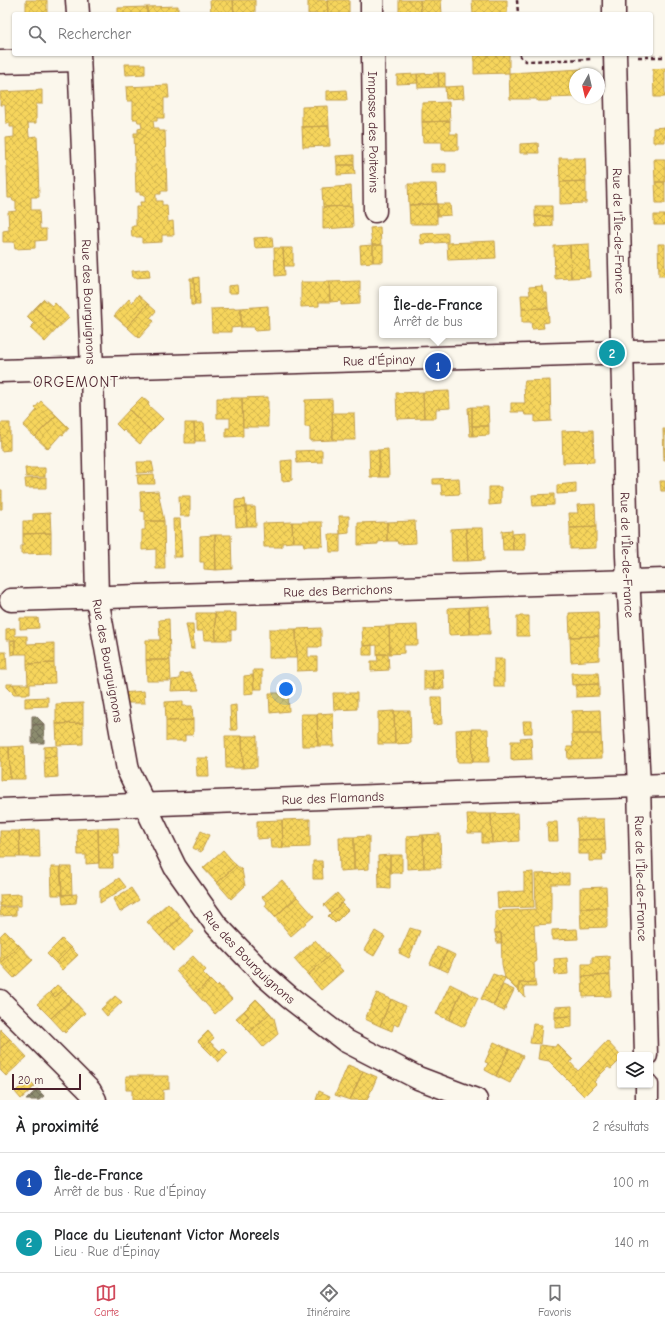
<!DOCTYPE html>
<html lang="fr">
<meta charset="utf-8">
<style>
body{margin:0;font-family:"Comic Neue",sans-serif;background:#f6f6f6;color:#202124}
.controls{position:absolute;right:12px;bottom:12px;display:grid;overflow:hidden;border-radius:4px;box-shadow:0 1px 3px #0004}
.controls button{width:36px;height:36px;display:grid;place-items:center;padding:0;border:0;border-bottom:1px solid #e0e0e0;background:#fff;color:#202124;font:20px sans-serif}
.compass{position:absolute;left:569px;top:68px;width:36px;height:36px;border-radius:50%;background:#fff;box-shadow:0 1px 3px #0004;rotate:188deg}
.scale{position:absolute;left:12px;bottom:10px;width:69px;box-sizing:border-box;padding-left:4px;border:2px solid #4a1f2b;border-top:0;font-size:11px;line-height:14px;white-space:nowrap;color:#4a1f2b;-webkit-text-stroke:3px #fbf7ec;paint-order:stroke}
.you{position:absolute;left:286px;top:689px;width:14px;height:14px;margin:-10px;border:3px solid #fff;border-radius:50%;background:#1a73e8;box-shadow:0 0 0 6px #1a73e833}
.badge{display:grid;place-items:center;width:26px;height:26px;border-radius:50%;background:#d1495b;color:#fff;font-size:13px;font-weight:700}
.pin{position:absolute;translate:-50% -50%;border:2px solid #fff;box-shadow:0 1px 4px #0006}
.popup{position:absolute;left:379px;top:286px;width:118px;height:52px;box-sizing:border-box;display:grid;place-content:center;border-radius:4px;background:#fff;filter:drop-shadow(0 1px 3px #0005);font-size:13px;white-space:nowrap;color:#757577}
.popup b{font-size:15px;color:#202124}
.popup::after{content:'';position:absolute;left:50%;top:100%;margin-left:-8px;border:8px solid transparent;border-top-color:#fff}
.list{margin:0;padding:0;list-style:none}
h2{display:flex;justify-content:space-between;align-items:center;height:52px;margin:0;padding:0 16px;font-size:17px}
h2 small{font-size:13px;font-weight:400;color:#757577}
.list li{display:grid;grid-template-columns:26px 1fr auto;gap:12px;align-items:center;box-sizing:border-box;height:60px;padding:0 16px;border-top:1px solid #e0e0e0}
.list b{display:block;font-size:15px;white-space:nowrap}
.list p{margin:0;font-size:13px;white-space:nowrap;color:#757577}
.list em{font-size:13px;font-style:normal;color:#757577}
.icon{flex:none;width:22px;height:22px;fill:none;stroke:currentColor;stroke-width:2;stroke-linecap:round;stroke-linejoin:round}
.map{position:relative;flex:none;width:665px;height:1100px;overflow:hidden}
.search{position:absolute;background:#fff;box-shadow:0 1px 3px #0004;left:12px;right:12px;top:12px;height:44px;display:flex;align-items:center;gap:10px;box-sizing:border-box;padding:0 14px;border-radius:4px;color:#757577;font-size:15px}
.sheet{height:172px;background:#fff}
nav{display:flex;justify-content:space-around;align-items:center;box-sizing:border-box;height:56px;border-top:1px solid #e0e0e0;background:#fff;font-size:11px;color:#757577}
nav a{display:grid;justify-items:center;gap:2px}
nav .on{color:#d1495b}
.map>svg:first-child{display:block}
.homes{fill:url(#homes-cross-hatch);stroke:#c29e4d}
.industry{fill:url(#industry-cross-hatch);stroke:#786b5a}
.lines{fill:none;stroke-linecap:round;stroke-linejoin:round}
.street-casing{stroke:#4a1f2b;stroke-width:25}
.path{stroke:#4a1f2b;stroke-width:2.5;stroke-dasharray:4 3;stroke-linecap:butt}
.street{stroke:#fbf7ec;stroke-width:22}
.labels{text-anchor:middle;stroke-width:4;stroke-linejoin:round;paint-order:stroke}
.street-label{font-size:13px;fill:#4a1f2b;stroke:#fbf7ec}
.quarter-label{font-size:15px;letter-spacing:1px;fill:#4a1f2b;stroke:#fbf7ec}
</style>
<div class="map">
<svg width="665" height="1100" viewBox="0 0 665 1100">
<defs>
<pattern id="homes-cross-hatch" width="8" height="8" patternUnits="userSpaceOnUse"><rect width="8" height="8" fill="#f6d55c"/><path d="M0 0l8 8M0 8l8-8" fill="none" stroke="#d4b650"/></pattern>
<pattern id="industry-cross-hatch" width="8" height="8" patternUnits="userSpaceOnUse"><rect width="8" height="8" fill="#8c8c6e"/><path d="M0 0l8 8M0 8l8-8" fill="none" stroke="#74725b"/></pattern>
</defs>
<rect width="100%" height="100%" fill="#fbf7ec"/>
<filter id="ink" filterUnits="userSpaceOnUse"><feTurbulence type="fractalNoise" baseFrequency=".025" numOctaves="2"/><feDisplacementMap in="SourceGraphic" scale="8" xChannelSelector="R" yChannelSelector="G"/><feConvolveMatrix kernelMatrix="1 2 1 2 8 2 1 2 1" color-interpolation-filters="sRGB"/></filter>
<g filter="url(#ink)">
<path class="homes" d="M26 0H47V14H26Z
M210 0H233L234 14H211Z
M233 0H255V14H234Z
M308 0H327L328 14H308Z
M327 0H349V14H328Z
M399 0H420L421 14H399Z
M420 0H441L442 14H421Z
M472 0H507V14H473Z
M178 6V14H147V7Z
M147 7V14H118V8Z
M474 54H509V73L474 74Z
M125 64H145V74L126 75Z
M665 68V97H654L653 69Z
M582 69 583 74H575V97L551 98 552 101H537V99H510L509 73Z
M438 73 439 87 418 88 417 74Z
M438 73H445V87H439Z
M417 74 418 83 397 84V75Z
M168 85 169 98H164V118H157V121H153L154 128H158V131H165L167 191H161V194H156V201H162V205H167L168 222 173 221 174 235H162V242L142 243V237H132L131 226H136V207H141L140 202H145V195H140V192H136L134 133H138V129L142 128 141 122H138L137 119H133V101H127L126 87Z
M463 86 464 98 446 99 445 87Z
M42 90V104H36V123H28L29 137 37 136 39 197H31V210H39L40 229H46V240L35 241V248L15 249 14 242H3V231L9 230 8 212 16 211V201H13L12 198H8L6 138 14 137V127H10V123H6L5 105H0V92Z
M346 90 347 100H327V91Z
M449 102 450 121 422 122V103Z
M328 106 329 126 302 127V107Z
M450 121V134H458V150H442V142H423L422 122Z
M329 126 330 146 303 147 302 127Z
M665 127V142H653V128Z
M538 143 539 153H520V144Z
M354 155V165H337L336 156Z
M559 158H585L586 181 560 182Z
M654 159H665V182H655Z
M431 164H446V173H431Z
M337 165H354L355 174 337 175Z
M586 181V203L560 204V182Z
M655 182H665V203H656Z
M408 184H436L437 204 409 205Z
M351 186 352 206 323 207 322 188Z
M437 204H450L451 215 437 216Z
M437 204V224H410L409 205Z
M352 206 353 227 323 229V207Z
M535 206H552V216H535Z
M654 215H665V225H654Z
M535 216H552V226L536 227Z
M380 227 381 245H372L370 228Z
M448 233V242L421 244 420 234Z
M272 237 273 247 255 248 254 238Z
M495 241 496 258 448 260 447 243Z
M589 244 590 277 571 278 570 245Z
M658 244H665V276H659Z
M373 245H383V262H373Z
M373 245V262L361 263 360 246Z
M570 245 571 278 555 279 554 246Z
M274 248H283L285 275 275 276Z
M283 248H293V266H284Z
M149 269 150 277 133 278 132 271Z
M199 277 200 305H195L194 278Z
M190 278H194L195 305H191Z
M360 281V304L341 305V301L330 302 329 282Z
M301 282H329L330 302H319V306L301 307Z
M237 285 238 293H228V286Z
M542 286 543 293H547L548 308 522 309 521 295H530L529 287Z
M138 295 148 304 127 327 114 316 129 299 132 303Z
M44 299 52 306 55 303 69 318 57 329 35 308Z
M148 304 156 311 150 318 154 321 139 338 127 327Z
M268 306 269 330 255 331 254 327H241V308Z
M35 308 57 329 45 342 30 328 34 324 27 317Z
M241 308V327L231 328V332H212L211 309Z
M548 308 549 322 543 323 544 328 532 329 531 322H522V309Z
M550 380 551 421 535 422V415H525L524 412H511V403H525L524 385 525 381Z
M449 391 450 408 436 409V418H424L423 392Z
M423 392 424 418 397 419 396 393Z
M142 397 149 403 148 405 163 419 151 431 129 410Z
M268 397V427H243L242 398Z
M217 398H242L243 436 226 437V428H230V418H217Z
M332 399 333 440 310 441V427H305V400Z
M41 401 56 415 35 437 23 426 37 410 35 408Z
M472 407V426L473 436H470L468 408Z
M472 407H488L489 426H472Z
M129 410 151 431 140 444 124 430 123 431 116 424Z
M332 413H354L355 440H333Z
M56 415 69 428 63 435 61 434 48 449 35 437Z
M0 423H10V450L1 451Z
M185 423H194L195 443H185Z
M194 423H204L205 441H195Z
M472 426H489V435L473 436Z
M663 429H665V460H664Z
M593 430 594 462 563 463 562 431Z
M388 449 389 477H379V450Z
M322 450V462L297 463 296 451Z
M369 450H379V477H370Z
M292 460V480L282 481 281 461Z
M137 462H152L154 472 138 473Z
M25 468H45V477H26Z
M154 474 155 484H138L137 475Z
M46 478V488H26L25 479Z
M459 478 460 494 442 495 441 484H433V479Z
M660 481H665V491H661Z
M576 483V493L557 494V485Z
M489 487H501V504L489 505Z
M0 490H2V509H0Z
M158 491 164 521H145V512L141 511 140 492Z
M554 494V505L533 506 532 495Z
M179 496H190V516H180Z
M245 499 246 507 235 508V500Z
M595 504 596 527 570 528 569 513H578L577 505Z
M246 507H255L256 526H247Z
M246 507 247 526 236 527 235 508Z
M50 513 51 533 23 534V521H33V514Z
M339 516H349V533L340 534Z
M173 519H180L182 557H174Z
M145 521H164L165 569H156V549L142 550V530H145Z
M415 521 416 543 398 544 397 541H387V522Z
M292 522H322L323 546H304L303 542H293Z
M292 522 293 542 282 543V547H264L263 523Z
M387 522V541L378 542V544L358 545V523Z
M596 527V548L570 549V528Z
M466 528H483L484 560 468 561Z
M466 528 468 561H452L451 529Z
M512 530 513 550H503L502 531Z
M51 533V553L21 554V546H23V534Z
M525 533V550H513L512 534Z
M329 534H340V552H330Z
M215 535 216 570 204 569V562H200V536Z
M215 535H231L232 569 216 570Z
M489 606 490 634H470L469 607Z
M469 607 470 634 449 635 448 608Z
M598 612 599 636 570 637 569 613Z
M196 613H215L216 640H204L203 631H196Z
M215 613H236V630H231V640H216Z
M517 616H529V636H517Z
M20 618H38L39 628 20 629Z
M169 619 170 660H146V640H160L159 620Z
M186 624H193L194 649H191Z
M417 625 418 645H404V653L390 654 389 626Z
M389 626 390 654H377V645L363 646 362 627Z
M15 628V636H27V644L54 643V663L27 664V654H15V640H6V629Z
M321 628V647H308V657H317V670L297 671 296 629Z
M269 629H296L297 658H269Z
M599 636V660L571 662 570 637Z
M15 640V654L11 655 10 641Z
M372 645V655H363V646Z
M0 652H6L7 670H0Z
M377 654H388L389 670 371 671V661H378Z
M494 659H504V687H494Z
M146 660H170L171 681H147Z
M54 663 55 683 30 684V694H18L13 684H28L27 664Z
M443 669 444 689H434L433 670Z
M253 670H262V689H254Z
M424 670H433L434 689H424Z
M190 673 199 690 171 691 172 680 180 679V674Z
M571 673H598L599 684 572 685Z
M253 675 254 693 244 694V676Z
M7 684H13L18 694H14L7 687Z
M599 684V696L576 697V685Z
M144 691 145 703H124L122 693Z
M269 693H288L289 711 270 713Z
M333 693H357V709L334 710Z
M48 697V706L25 707V698Z
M432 697H441L442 724 433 725Z
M183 701V706H192L193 720 166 721 165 702Z
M83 703V723L56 724V704Z
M236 705 237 730H231L230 706Z
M600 710 601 734H572V711Z
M394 711 395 744H378V712Z
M394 711H410L411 743 395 744Z
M333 713 334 746H318L317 714Z
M301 714H317L318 746H302Z
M193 720V735H185V741H166V721Z
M523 721H532V733H524Z
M83 723V744L57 745 56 724Z
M472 729H488L489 762H473Z
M472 729 473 762H457L456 730Z
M572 734H601L602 758 568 759 567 747H573Z
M225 736H242L243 768H226Z
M242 736H257V767L243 768Z
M531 737 532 759 511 760V741H521L520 738Z
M24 746 25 779H10L9 747Z
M57 746V756L44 757V747Z
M0 747H9L10 779 0 780Z
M57 756 58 777 45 778 44 757Z
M196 758H208L209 776H197Z
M518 813 519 841 492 843 491 814Z
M467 814H491L492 843H482V833H468Z
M310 819V847L283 848 282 820Z
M577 819H604L605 839 578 840Z
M282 820 283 848H271L270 838 257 839V821Z
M547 822H557L558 841H548Z
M98 828H118L119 854H113V868H99Z
M98 828 99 863 86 864V855H78L77 829Z
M39 830 40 857H20L19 831Z
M0 831H19L20 857H0Z
M201 831 209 835 201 852 193 848Z
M440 834 441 868H424L423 835Z
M423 835 424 868 407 869V836Z
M369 836V869L354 870V837Z
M339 837H354V870L340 871Z
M605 839 606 854H602L603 861H589V854H578V840Z
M223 850 236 865 217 883 203 868Z
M390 855H402V873H390Z
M390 855V889L379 888 378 856Z
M313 861H322L323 879H313Z
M236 865 242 870 245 886 231 899 217 883Z
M51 867H61L62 895H52Z
M60 867H71L72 894 62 895Z
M533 872 534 907 498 908 497 893 524 891V873Z
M569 873V884H551V924L534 925 536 962 534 963 535 982 519 983V992L505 978 502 964 501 933H495L494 930H495V911L536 909 535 874Z
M119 878 126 887 100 903V891Z
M282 880 297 897 275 917 265 906 267 903 262 897Z
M606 887 607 908H580V888Z
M131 888 139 900 120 912 113 899Z
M337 893 344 901 331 913 324 905Z
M21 894V906H0V895Z
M77 894 76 903 63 904 62 895Z
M297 897 314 916 291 936 275 917Z
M168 903 181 917 160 936 147 922Z
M341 903 348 910 335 923 328 916Z
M0 907H16V915L0 916Z
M580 908H607V927L581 928Z
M181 917 194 932 174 951 160 936Z
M410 928 420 931 409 958 399 953Z
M577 929 578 939 552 940V930Z
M5 931 19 945 0 963V936Z
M375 931 385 937 374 956 364 950Z
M495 933H501L502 943H497Z
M62 939 71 948 56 963 47 954Z
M315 940 329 956 308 975 294 959Z
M19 945 33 960 14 978 0 963Z
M437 947 447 951 439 968 430 964Z
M71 948 78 955 62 970 56 963Z
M447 951 455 955 448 972 439 968Z
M193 956 206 970 203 973 210 980 196 993 176 971Z
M329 956 343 971 321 990 308 975Z
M609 956 610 975 582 977V964H592V957Z
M567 958 568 974 555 975 554 959Z
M493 974 505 978 494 1005 481 999Z
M610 975 611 996 583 997 582 977Z
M210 980 217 987 219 985 232 999 215 1014 196 993Z
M535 982 536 987H524L525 997 519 992V983Z
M450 984 462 990 449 1020 436 1014Z
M57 985 63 990 55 997 50 992Z
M503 985 514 990 504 1011 493 1006Z
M63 990 72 999 51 1018 37 1004 50 992 55 997Z
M462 990 478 998 464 1027 449 1020Z
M377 993 391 999 380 1026 365 1019Z
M115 996 122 1002 107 1016 101 1009Z
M72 999 85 1013 65 1033 51 1018Z
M256 999 270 1013 250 1032 241 1023 249 1016 244 1011Z
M391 999 406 1006 398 1026 394 1024 392 1031 380 1026Z
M572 1006V1016L555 1017V1007Z
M244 1011 249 1016 241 1023 236 1018Z
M270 1013 274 1018 278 1034 263 1047 250 1032Z
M572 1016V1027L555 1028V1017Z
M533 1024 542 1025 540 1044 530 1043Z
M0 1029 10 1039 0 1049Z
M208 1031 214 1038 204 1047 198 1041Z
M10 1039 27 1057 6 1076 0 1070V1049Z
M607 1041 620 1055V1060L611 1069 608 1067 601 1074 588 1061Z
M210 1042 220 1051 214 1057 204 1047Z
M494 1042 509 1049 496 1076 485 1070 488 1063 485 1062Z
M557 1044 573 1060 570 1062 578 1071 588 1061 601 1074 594 1082 596 1084 584 1096 549 1061 538 1059 540 1045 555 1047Z
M223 1048 228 1053 218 1062 214 1057Z
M509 1049 523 1056 510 1083 496 1076Z
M348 1065 363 1071 350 1100 335 1095Z
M363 1071 377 1077 367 1100H350Z
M126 1076H169V1089L163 1090V1100H132V1090H126Z
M28 1079 35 1086 21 1099 15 1092Z
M319 1091 330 1096 328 1100H316Z"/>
<path class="industry" d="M32 716H36L44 724 32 725Z
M44 724V743H32V725Z
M37 1089 44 1096 39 1100H26Z"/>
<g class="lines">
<g class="street-casing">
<g id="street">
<path d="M77 0 78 14"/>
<path d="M372 0V14"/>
<path d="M614 0V14"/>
<path id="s1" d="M79 54 92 369 97 598 128 770 175 867 216 925 265 976 289 997 346 1041 418 1078 476 1100"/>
<path id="s2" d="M373 54 375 211"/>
<path id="s3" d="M615 54 627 556 639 785 646 1055"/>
<path d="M0 62 79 60"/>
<path id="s4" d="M0 371 665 351"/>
<path id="s5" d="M11 600 665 580"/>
<path id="s6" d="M0 810 665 785"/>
<path d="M0 1001 90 1091 95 1100"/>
<path d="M647 1085V1100"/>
</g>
</g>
<path class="path" d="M517 0 518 14
M520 54V56L526 61 593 59
M638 57H665"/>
<use href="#street" class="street"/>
</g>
</g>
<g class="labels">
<g class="street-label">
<text dy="5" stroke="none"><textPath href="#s2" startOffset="78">Impasse des Poitevins</textPath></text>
<text dy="5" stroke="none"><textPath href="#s3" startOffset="177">Rue de l'Île-de-France</textPath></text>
<text dy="5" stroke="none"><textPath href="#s1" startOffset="248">Rue des Bourguignons</textPath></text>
<text dy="5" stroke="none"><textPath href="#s4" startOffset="379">Rue d'Épinay</textPath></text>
<text dy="5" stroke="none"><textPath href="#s3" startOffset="501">Rue de l'Île-de-France</textPath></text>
<text dy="5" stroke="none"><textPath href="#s5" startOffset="327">Rue des Berrichons</textPath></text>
<text dy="5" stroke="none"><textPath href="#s1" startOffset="608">Rue des Bourguignons</textPath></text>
<text dy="5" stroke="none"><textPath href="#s6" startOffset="333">Rue des Flamands</textPath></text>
<text dy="5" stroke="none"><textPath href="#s3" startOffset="825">Rue de l'Île-de-France</textPath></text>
<text dy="5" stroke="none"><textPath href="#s1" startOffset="944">Rue des Bourguignons</textPath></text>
</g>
<g class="quarter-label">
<text x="76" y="387">ORGEMONT</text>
</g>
</g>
</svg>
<div class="controls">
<button><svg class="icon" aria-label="layers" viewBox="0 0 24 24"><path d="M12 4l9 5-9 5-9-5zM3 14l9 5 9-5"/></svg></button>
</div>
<svg class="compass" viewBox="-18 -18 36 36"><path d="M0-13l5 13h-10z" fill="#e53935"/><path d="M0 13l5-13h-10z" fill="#757577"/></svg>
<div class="scale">20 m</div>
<div class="you"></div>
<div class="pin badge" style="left:438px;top:366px;background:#1a4fb4">1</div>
<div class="popup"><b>Île-de-France</b>Arrêt de bus</div>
<div class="pin badge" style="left:612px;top:353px;background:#0f9aa8">2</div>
<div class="search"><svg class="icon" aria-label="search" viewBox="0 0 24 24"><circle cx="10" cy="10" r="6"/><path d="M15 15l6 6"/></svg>Rechercher</div>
</div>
<section class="sheet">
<h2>À proximité<small>2 résultats</small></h2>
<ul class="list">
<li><span class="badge" style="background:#1a4fb4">1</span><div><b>Île-de-France</b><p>Arrêt de bus · Rue d'Épinay</p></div><em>100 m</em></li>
<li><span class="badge" style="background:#0f9aa8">2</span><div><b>Place du Lieutenant Victor Moreels</b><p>Lieu · Rue d'Épinay</p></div><em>140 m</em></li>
</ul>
</section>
<nav>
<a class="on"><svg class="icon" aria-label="map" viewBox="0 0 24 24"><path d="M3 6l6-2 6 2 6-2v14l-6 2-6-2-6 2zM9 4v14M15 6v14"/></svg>Carte</a>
<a><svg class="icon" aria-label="directions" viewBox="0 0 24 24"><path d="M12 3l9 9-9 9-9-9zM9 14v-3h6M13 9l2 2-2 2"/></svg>Itinéraire</a>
<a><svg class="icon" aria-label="saved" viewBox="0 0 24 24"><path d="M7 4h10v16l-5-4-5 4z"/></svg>Favoris</a>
</nav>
